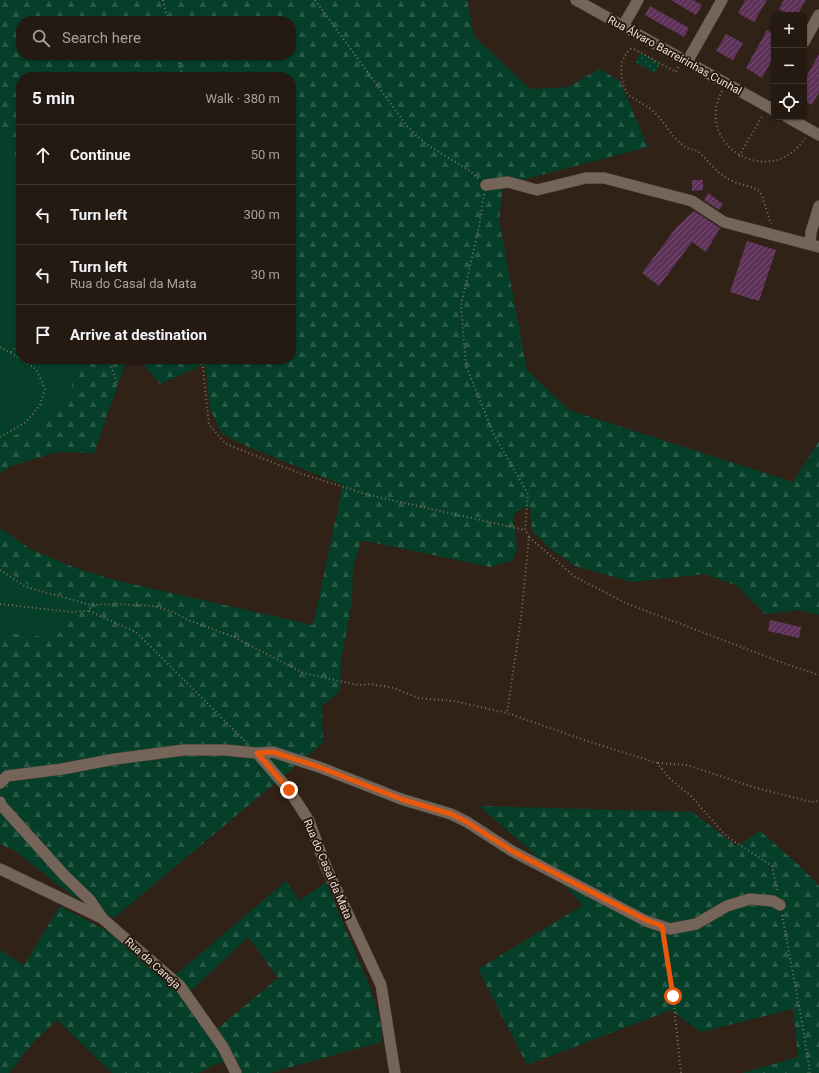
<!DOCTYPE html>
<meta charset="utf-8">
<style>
body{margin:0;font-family:Roboto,sans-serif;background:#2c231a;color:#f1f3f6}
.controls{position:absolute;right:12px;top:12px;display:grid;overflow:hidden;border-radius:8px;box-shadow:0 1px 3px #0004}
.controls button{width:36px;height:36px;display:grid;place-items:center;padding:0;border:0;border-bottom:1px solid #413831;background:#241a11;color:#f1f3f6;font:20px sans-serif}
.stop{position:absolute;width:12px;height:12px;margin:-9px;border:3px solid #ea580c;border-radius:50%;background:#fff}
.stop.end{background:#ea580c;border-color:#fff;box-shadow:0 1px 4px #0008}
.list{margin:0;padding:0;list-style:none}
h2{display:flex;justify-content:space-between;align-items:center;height:52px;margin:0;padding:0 16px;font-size:17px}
h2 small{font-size:13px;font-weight:400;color:#a3a19f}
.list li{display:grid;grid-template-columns:26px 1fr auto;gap:12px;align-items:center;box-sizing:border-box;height:60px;padding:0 16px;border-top:1px solid #413831}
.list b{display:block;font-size:15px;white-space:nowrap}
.list p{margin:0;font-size:13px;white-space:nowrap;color:#a3a19f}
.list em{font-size:13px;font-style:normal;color:#a3a19f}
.icon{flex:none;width:22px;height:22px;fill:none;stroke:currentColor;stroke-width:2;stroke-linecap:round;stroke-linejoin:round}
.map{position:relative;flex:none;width:819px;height:1073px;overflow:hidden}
.search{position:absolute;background:#241a11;box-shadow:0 1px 3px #0004;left:16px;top:16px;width:280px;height:44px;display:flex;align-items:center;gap:10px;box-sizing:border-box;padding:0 14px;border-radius:16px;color:#a3a19f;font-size:15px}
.panel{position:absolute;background:#241a11;box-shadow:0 1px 3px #0004;left:16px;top:72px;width:280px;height:292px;border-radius:16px}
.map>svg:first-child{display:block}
.grass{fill:#053f2a}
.forest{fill:url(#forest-firs);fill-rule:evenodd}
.park{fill:url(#park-dots)}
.building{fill:url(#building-hatch)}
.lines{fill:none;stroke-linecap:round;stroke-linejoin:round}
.minor-casing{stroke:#493f36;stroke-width:12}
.path{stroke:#7d7168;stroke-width:2;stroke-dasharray:1 3;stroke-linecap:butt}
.minor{stroke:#756558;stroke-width:11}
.route{stroke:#ea580c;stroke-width:5}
.labels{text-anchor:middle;stroke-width:4;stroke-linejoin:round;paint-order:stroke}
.street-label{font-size:11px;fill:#e9dfd8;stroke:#26190e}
</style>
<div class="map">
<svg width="819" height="1073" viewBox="0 0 819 1073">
<defs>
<pattern id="forest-firs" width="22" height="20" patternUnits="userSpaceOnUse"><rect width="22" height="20" fill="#053f2a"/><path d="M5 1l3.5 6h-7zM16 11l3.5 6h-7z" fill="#295a48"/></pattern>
<pattern id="park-dots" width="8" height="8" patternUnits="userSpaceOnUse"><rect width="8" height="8" fill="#053f2a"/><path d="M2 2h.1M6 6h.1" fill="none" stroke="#295a48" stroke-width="1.8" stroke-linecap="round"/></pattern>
<pattern id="building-hatch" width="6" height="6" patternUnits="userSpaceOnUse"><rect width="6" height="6" fill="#5f3359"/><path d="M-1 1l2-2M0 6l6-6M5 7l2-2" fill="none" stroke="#765070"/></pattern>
</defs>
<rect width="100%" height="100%" fill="#302217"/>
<path class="grass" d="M0 122 21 169V359H75L71 399 39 422 0 443Z
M0 567 28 585 52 593 90 603 53 638 0 632Z"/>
<path class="forest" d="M0 0H467L474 36 530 89 568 87 599 69 620 81 648 147 503 185 499 221 527 370 569 410 793 482 819 441V615L799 610 765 614 737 586 705 574 632 582 575 566 548 547 532 531 530 507 522 508 513 516 517 548 512 561 490 567 361 540 353 567 352 601 341 661 340 692 322 706 323 743 114 918 73 896 15 851 0 844V632L53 638 89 603 52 593 28 585 0 567V528L32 550 73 567 114 580 313 625 343 485 246 446 221 433 210 408 205 364 160 384 139 359H291V77H21V169L0 122ZM21 21H291V55H21Z
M75 359H137L125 364 94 453 56 452 9 467 0 474V443L39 422 70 399Z
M479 806 692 812 737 846 760 831 801 867 819 886V1073H742L798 1057 793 1009 701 1032 671 1010 527 1065 478 969 583 905 531 851Z
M286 881 299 901 326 882 370 987 382 1027 381 1042 270 1073H239L217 1029 278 978 248 937 190 992 173 977Z
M60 906 109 932 143 963 165 980 181 997 206 1028 224 1061 198 1073H112L57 1020 32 1044 9 1073H0V950L24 965Z"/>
<path class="park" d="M641 53 660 64 655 73 635 62Z"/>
<path class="building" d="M671 0H693L702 5 696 15Z
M745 0H767L754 22 738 13Z
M784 0H806L797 15H789L779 9Z
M650 6 689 28 684 37 645 15Z
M767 30 774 34V56L762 78 746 68Z
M726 34 743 43 733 60 716 51Z
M819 54V93L812 105 804 101V81Z
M692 180H703V190L692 191Z
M708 193 723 204 719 210 704 200Z
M694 211 720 228 706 252 692 242 659 286 642 273 676 228Z
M747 241 776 250 759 301 730 292Z
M770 620 801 627 799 638 768 631Z"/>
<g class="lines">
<g class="minor-casing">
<path id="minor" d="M576 0 774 110
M623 26 638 0
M804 42 819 15
M687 62 722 0
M787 117 819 135
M486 185 508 182 537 190 586 178H604L692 201 724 222 819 247
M810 244 811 232 819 206
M257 753 289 790 309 821 326 867 381 985 395 1073
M0 783 7 776 62 769 115 759 184 750H225L257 753 273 752 319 767 401 799 451 814 467 822 512 851 646 921 670 929 696 924 727 906 750 899 773 901 780 905
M0 802 1 805 64 875 90 900 102 918
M0 869 102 918 119 933 180 986 223 1047 236 1073"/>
</g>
<path class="path" d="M163 0 168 21
M315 0 407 126 426 144 470 171 479 179
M177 55 183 77
M678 67 676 72 634 49H631L627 52 622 62 621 73 623 84 628 95 651 109 660 118 674 137 686 148 698 151 717 171 728 179 737 183 754 188 759 191 762 196 771 224
M722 91C693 146 771 191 805 138
M739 156 763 115
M484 194 479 227 461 305 466 366 494 435 528 494 525 530 529 537 521 618 507 713
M0 347 21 359
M11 352 21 341
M108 359 117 382
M202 359 209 425 226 444 302 474 369 495 525 530
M0 437 26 422 40 405 45 389 36 369 21 359
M529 537 575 577 628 604 786 664 819 675
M0 570 26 587 91 605 116 604 154 606 173 612 188 620 234 637 303 673 358 685 371 684 394 688 418 698 454 701 507 713 587 741 657 763 669 778 691 796 726 836 772 866 778 893
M0 604 71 612 89 611 91 605
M89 611 136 632 246 742
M658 763 687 765 756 788 812 802 819 801
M782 915 802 1022 810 1073
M663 937 673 996 681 1073"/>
<use href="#minor" class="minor"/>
</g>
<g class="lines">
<path class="route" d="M289 790 257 753 273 752 319 767 401 799 451 814 467 822 512 851 646 920 662 926 673 996"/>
</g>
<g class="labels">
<g class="street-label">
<text transform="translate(675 55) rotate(29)" y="4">Rua Álvaro Barreirinhas Cunhal</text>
<text transform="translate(328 869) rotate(67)" y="4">Rua do Casal da Mata</text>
<text transform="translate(153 963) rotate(42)" y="4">Rua da Caneja</text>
</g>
</g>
</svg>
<div class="controls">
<button>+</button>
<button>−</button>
<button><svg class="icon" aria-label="locate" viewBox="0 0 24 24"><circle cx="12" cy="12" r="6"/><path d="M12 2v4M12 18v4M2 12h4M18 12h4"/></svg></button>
</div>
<div class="stop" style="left:673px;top:996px"></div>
<div class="stop end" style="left:289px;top:790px"></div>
<div class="search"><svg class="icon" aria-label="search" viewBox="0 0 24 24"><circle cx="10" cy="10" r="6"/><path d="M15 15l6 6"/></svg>Search here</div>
<section class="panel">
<h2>5 min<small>Walk · 380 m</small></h2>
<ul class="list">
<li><svg class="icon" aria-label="ahead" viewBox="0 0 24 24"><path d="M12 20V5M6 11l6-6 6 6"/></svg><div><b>Continue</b></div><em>50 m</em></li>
<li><svg class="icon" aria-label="left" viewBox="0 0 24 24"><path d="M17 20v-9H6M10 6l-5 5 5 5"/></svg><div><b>Turn left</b></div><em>300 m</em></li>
<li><svg class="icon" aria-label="left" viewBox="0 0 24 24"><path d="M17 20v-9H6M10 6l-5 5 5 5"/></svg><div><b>Turn left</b><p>Rua do Casal da Mata</p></div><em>30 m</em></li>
<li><svg class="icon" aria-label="arrive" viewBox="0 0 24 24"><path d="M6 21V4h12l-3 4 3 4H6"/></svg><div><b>Arrive at destination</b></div></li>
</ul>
</section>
</div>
